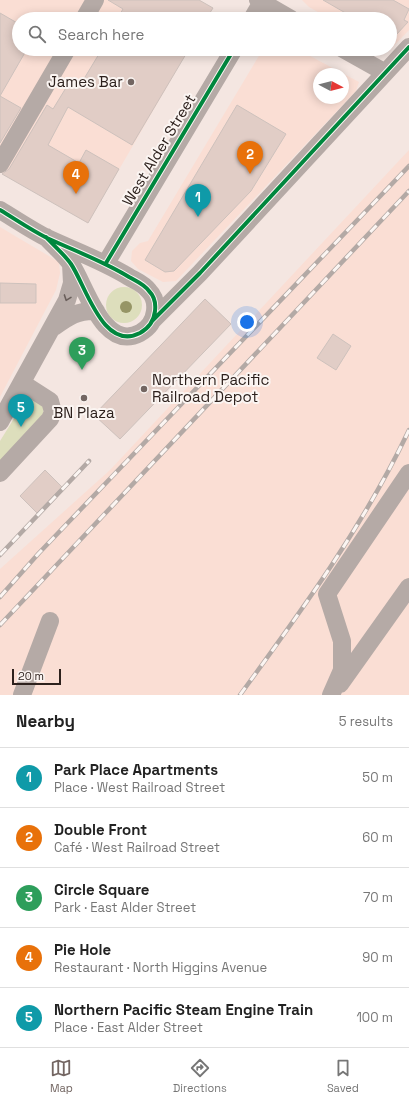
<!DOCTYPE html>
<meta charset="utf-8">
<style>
body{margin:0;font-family:"Space Grotesk",sans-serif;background:#f2f2f2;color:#222}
.compass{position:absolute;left:313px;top:68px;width:36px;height:36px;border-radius:50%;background:#fff;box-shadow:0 2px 10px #0003;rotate:97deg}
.scale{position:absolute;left:12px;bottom:10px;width:49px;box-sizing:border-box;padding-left:4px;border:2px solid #2d211d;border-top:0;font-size:11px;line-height:14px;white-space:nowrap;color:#2d211d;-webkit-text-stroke:3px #fbf5f2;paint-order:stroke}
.you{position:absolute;left:247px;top:322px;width:14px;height:14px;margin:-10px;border:3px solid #fff;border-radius:50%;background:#1a73e8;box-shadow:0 0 0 6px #1a73e833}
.badge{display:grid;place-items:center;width:26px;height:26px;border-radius:50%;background:#736662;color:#fff;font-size:13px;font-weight:700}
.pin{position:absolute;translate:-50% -33px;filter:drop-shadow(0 1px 2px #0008)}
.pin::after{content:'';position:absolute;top:21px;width:14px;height:12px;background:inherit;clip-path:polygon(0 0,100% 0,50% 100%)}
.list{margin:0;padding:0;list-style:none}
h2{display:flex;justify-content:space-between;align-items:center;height:52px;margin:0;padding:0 16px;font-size:17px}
h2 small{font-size:13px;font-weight:400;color:#767676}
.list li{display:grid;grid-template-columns:26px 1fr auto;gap:12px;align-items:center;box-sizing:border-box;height:60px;padding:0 16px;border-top:1px solid #e0e0e0}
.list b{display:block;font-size:15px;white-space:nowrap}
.list p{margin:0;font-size:13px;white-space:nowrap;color:#767676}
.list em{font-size:13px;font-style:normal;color:#767676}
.icon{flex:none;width:22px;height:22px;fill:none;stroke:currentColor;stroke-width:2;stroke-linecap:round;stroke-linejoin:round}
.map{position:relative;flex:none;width:409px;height:695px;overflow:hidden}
.search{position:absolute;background:#fff;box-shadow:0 2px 10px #0003;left:12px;right:12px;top:12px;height:44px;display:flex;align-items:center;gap:10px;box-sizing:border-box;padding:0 14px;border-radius:22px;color:#767676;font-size:15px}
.sheet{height:352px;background:#fff}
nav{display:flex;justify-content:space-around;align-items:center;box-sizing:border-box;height:56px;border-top:1px solid #e0e0e0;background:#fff;font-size:11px;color:#767676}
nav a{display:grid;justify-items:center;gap:2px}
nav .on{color:#736662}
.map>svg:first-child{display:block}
.built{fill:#faded4;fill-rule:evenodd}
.green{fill:#dddebc}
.building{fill:#e1cdc6;stroke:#cdc1bc}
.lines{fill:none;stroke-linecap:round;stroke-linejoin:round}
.minor{stroke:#b5aaa6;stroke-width:18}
.rail-casing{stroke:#b3a9a5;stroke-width:4.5}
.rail{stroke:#fbf5f2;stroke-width:3;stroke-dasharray:9;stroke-linecap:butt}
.cycleway-casing{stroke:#fbf5f2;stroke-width:6}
.cycleway{stroke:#00873e;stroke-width:4}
.tree{fill:#969566}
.oneway{stroke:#6a5f5b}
.poi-dot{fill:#736662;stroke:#fbf5f2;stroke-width:1.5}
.labels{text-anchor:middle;stroke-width:4;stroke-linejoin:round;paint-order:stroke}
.poi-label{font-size:15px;fill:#2d211d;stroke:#fbf5f2;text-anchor:end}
.street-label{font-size:15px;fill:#2d211d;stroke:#fbf5f2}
</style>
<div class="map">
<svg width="409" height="695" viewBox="0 0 409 695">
<rect width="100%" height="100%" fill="#f4e6e1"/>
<path class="built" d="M0 0H199L213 8 206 19H19V49H189L88 223 0 172Z
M302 0H409V30L389 51 384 49H390V19H330L309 7Z
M263 49H297L359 82 356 91 176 281 163 282 138 269 131 261 132 251 140 243 148 241ZM319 74H343V98H319Z
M409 150V695H0V569L110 470Z
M0 227 59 262 60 273 56 290 0 397Z"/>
<path class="green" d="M106 305a18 18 0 1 1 36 0a18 18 0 1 1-36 0Z
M31 398 44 407 43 415 0 462V441L23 404Z"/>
<path class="building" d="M108 0H199L213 8 206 19H117L123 9Z
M323 0H393L409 9 404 20 408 22 396 35 390 45V19H356Z
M0 13 19 24V49H27L0 96 21 108 0 143Z
M102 49H189L132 145 68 107 48 145 79 163 86 150 119 169 88 223 2 174 9 169 47 105 53 109 72 78 81 83 79 87Z
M237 105 286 134 251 191 174 271 165 272 145 260Z
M0 283 36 284V303H0Z
M205 299 231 324 120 439 94 415Z
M333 334 351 346 336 370 317 358Z
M45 470 62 487 37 513 20 496Z"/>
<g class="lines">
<path class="minor" d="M258 0 291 19
M84 19 95 0
M252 19 263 0
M343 49 384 72
M0 164 67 49
M0 210C15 219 31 230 47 238 75 251 103 261 129 277 136 281 144 284 149 291 154 296 156 303 155 311 154 320 149 328 140 333 103 352 86 286 71 264 64 254 54 246 46 237
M106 263 234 49
M152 321 200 273 409 47
M54 327C68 317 78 310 96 311
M0 422 67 300 72 283 71 264
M0 473 50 419 53 412 50 401 22 383
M340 684 409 587
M22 695 50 621
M331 695 342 670V641L327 594 409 473"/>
<g class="rail-casing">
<path id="rail" d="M0 555 89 461
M0 597 39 553 409 166
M0 625 409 191
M240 695C302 610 364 525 409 430"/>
</g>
<use href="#rail" class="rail"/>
<g class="cycleway-casing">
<path id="cycleway" d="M0 210C15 219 31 230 47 238 75 251 103 261 129 277 136 281 144 284 149 291 154 296 156 303 155 311 154 320 149 328 140 333 103 352 86 286 71 264 64 254 54 246 46 237
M106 263 234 49
M152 321 200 273 409 47"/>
</g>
<use href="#cycleway" class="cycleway"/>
</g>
<circle class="tree" cx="126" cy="307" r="6"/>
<defs><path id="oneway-chevron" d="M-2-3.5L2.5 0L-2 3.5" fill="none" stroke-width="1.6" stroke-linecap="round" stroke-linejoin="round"/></defs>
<use class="oneway" href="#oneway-chevron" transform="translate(67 298) rotate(110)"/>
<g class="poi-dot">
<circle cx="131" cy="82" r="4"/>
<circle cx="144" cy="389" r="4"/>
<circle cx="84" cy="398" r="4"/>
</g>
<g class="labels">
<g class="poi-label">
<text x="123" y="87">James Bar</text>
<text x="152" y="385" text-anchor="start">Northern Pacific<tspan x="152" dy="17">Railroad Depot</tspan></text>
<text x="84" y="418" text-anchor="middle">BN Plaza</text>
</g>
<g class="street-label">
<text transform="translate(159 150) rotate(-59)" y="5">West Alder Street</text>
</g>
</g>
</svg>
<svg class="compass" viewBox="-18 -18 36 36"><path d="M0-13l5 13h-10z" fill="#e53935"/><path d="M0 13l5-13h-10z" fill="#767676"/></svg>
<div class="scale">20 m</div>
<div class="you"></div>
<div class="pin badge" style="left:198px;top:217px;background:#0f9aa8">1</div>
<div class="pin badge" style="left:250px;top:174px;background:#e8710a">2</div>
<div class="pin badge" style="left:82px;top:370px;background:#2e9e5b">3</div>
<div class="pin badge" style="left:76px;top:194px;background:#e8710a">4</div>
<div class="pin badge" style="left:21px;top:427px;background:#0f9aa8">5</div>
<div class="search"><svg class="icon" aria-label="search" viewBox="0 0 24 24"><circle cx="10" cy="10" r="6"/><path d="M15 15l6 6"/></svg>Search here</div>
</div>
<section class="sheet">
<h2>Nearby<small>5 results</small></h2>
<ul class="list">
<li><span class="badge" style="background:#0f9aa8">1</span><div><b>Park Place Apartments</b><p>Place · West Railroad Street</p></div><em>50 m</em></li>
<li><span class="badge" style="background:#e8710a">2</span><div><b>Double Front</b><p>Café · West Railroad Street</p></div><em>60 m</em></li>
<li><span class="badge" style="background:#2e9e5b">3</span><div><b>Circle Square</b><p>Park · East Alder Street</p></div><em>70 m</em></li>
<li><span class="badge" style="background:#e8710a">4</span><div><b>Pie Hole</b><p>Restaurant · North Higgins Avenue</p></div><em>90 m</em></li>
<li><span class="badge" style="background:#0f9aa8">5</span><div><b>Northern Pacific Steam Engine Train</b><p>Place · East Alder Street</p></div><em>100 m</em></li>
</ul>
</section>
<nav>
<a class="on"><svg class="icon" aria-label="map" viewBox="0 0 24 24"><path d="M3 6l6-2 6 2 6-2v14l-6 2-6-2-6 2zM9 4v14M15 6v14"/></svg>Map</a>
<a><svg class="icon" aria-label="directions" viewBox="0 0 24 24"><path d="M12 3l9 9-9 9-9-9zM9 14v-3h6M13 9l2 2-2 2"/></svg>Directions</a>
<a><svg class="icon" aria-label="saved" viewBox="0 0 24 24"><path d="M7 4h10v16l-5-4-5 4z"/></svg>Saved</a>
</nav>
